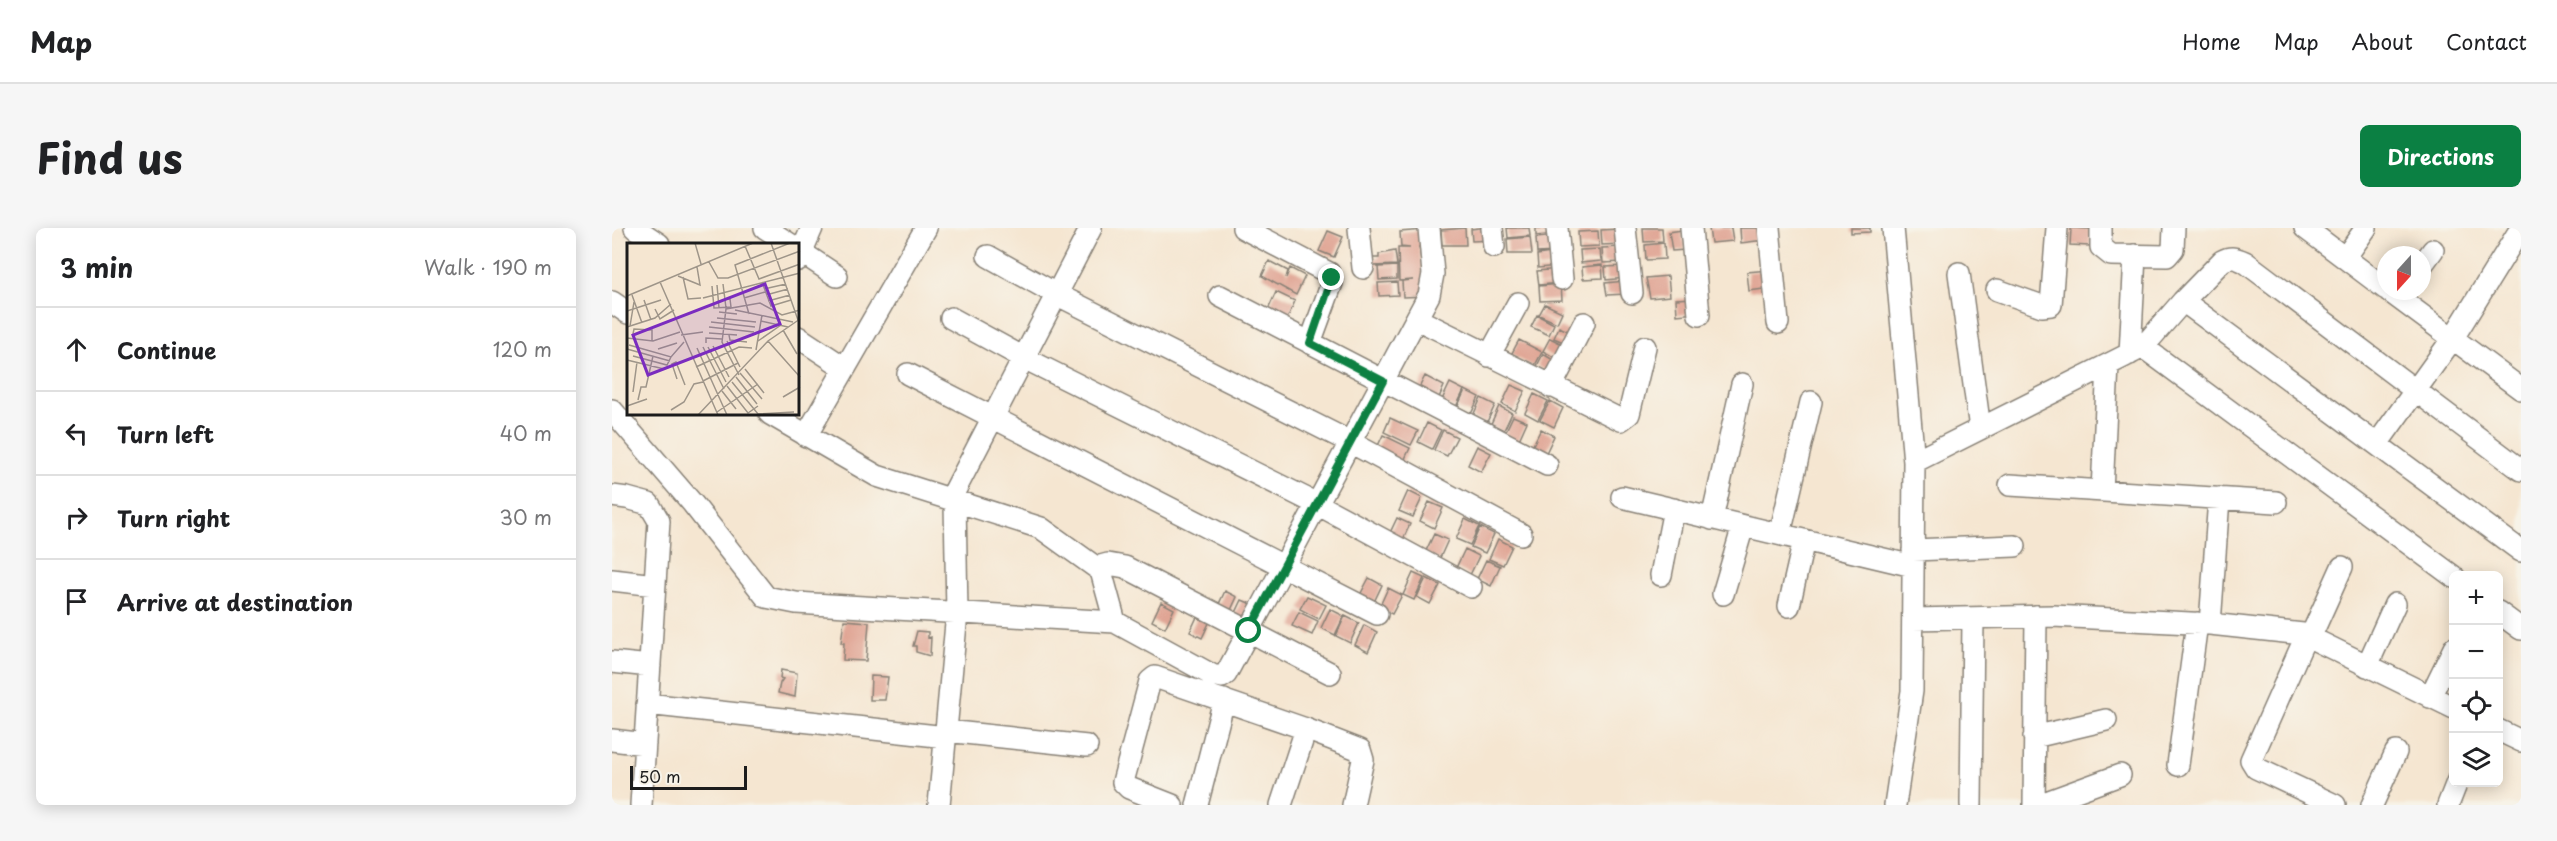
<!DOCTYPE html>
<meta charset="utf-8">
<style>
body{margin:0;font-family:"Playpen Sans",sans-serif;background:#f6f6f6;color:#202124}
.controls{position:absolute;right:18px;bottom:18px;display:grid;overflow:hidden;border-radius:9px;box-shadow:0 3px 15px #0003}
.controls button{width:54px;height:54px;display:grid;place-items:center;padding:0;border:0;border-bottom:2px solid #e0e0e0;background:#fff;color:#202124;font:30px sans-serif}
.compass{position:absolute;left:1765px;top:18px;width:54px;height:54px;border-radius:50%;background:#fff;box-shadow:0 3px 15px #0003;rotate:201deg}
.scale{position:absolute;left:18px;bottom:15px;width:117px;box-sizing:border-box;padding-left:6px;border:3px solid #1c1c1c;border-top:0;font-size:16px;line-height:21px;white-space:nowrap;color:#1c1c1c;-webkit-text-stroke:4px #f7f3e8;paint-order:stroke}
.stop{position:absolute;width:18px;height:18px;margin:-14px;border:4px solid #0b8043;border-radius:50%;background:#fff}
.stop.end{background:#0b8043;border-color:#fff;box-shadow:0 2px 6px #0008}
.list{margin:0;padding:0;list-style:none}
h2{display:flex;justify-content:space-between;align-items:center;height:78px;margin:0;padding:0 24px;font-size:26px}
h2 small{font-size:20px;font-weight:400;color:#757577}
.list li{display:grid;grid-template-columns:39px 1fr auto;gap:18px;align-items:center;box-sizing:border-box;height:84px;padding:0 24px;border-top:2px solid #e0e0e0}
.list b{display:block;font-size:22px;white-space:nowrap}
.list em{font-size:20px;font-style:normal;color:#757577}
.icon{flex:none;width:33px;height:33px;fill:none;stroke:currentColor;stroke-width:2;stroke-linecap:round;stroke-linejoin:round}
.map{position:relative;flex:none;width:1909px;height:577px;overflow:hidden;border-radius:9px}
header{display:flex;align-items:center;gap:36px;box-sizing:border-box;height:84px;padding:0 30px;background:#fff;border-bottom:2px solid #e0e0e0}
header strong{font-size:28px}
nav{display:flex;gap:33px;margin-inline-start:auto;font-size:21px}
.intro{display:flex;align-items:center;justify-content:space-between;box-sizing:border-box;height:144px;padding:0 36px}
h1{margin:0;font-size:42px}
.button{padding:15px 27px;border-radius:9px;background:#0b8043;color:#fff;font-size:21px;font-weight:700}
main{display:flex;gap:36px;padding:0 36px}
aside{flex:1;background:#fff;border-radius:9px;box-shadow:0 3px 15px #0003}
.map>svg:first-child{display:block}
.building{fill:#e0a594}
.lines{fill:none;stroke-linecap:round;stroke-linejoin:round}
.minor-casing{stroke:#888176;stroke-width:24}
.minor{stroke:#fff;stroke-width:21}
.route{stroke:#0b8043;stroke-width:8}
.inset-road{fill:none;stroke:#9e9589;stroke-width:1.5}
.view{fill:#7b2cbf;fill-opacity:0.15;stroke:#7b2cbf;stroke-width:3}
.inset-edge{fill:none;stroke:#1c1c1c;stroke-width:3}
</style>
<header>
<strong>Map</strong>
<nav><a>Home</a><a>Map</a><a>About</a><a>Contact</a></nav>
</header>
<div class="intro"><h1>Find us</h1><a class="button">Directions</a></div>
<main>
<aside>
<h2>3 min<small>Walk · 190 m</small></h2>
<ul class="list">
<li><svg class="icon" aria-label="ahead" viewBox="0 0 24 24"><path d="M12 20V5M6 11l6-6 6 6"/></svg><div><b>Continue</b></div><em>120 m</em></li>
<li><svg class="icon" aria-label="left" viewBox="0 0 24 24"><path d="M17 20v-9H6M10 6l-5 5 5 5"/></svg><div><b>Turn left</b></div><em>40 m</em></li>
<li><svg class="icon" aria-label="right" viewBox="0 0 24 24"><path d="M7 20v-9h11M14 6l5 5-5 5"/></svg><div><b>Turn right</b></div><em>30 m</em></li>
<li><svg class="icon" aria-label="arrive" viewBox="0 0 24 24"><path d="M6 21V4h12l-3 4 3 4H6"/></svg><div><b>Arrive at destination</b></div></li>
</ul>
</aside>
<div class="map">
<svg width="1909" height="577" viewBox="0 0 1909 577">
<rect width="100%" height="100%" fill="#f7f3e8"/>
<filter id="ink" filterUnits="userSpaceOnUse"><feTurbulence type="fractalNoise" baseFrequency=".0167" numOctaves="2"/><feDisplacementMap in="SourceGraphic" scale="12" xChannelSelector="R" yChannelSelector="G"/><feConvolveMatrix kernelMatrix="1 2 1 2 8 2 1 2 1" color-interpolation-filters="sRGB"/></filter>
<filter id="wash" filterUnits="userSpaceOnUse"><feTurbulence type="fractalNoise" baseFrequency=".008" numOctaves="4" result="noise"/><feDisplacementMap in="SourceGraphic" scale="24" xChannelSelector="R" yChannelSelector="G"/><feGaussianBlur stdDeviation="1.35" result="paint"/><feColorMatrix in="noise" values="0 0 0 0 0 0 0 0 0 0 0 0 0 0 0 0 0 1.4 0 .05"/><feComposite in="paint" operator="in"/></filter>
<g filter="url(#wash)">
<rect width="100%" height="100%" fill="#f5e6d1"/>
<g id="blocks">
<path class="building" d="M853 0 854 17H830L829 2Z
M867 0H878L879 12 860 13 859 1Z
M895 0H917L918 8 896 10Z
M924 0H943L944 6 924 8Z
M1031 0H1050L1051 13 1032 14Z
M1097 0H1119L1121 13 1099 15Z
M1128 0H1150L1152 12 1129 15Z
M1239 0H1258V4L1239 5Z
M1459 0 1479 1 1478 18 1458 17Z
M1008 1 1010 16 990 17 989 2Z
M812 2 813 19H807L815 68 791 69 790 53 801 52 787 53 786 20H798L789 19 788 4Z
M1070 2 1073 22 1060 23 1057 4Z
M716 3 731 9 722 29 707 23Z
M986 3 987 18 967 19 966 4Z
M944 8 945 24 925 25 924 10Z
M918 9 920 26H896L895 11Z
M1052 15 1053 31 1034 32 1033 17Z
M1009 19 1010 34 991 35 990 20Z
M988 21 989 33 969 35 968 22Z
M783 23 785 37 761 38V30H767V26Z
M946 24 947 38 926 40 925 27Z
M657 33 676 43 674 50 678 40 693 48 684 67 650 48Z
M990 37 991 50 971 51 970 39Z
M785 38V51L767 52 766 39Z
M1013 38 1014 50 994 52 993 39Z
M947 41 948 55 927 57 925 43Z
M1157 42 1159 60 1137 63 1135 44Z
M1056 48 1058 68 1038 70 1034 50Z
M1013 53 1014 66 995 67 993 55Z
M785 54 786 67 767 68 766 55Z
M949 56 950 72 928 73 927 58Z
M664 64 683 73 675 91 656 82Z
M1083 70 1084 85 1065 87 1064 71Z
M933 76 950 84 945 95 927 87Z
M925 87 942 96 937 107 919 99Z
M947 99 965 107 960 118 942 110Z
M938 110 956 119 950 134 931 123Z
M907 112 930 124 922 139 899 127Z
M931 126 948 136 942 147 925 138Z
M813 148 832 158 826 172 806 162Z
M838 155 852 162 843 181 829 174Z
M899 157 913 163 903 183 890 176Z
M853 162 867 169 859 186 845 180Z
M922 166 936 173 926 192 913 185Z
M869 170 883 177 874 196 860 190Z
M938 173 951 180 942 199 928 192Z
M887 178 900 185 891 204 878 198Z
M901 188 915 194 906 214 892 207Z
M778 190 806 203 799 217 772 204Z
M815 195 829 202 820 221 806 214Z
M929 201 942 208 933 227 919 221Z
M831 202 845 209 835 228 822 222Z
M771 207 798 220 791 235 764 222Z
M865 218 879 225 869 244 856 237Z
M796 263 810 270 801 289 787 283Z
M817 274 831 280 822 300 808 293Z
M785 290 798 296 789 316 776 309Z
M853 291 867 298 858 317 844 311Z
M868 299 882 306 873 325 859 319Z
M822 306 836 312 827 332 813 325Z
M886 311 900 318 891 337 877 331Z
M853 321 867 328 858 347 844 340Z
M874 332 888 338 879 358 865 351Z
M801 345 812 350 802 372 791 367Z
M757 350 770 357 761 376 747 369Z
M814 350 828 357 818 376 805 369Z
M776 360 790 367 780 386 767 380Z
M613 363 625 369 618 384 606 378Z
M695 368 714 377 707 391 688 381Z
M630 372 644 378 634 398 621 391Z
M549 374 562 381 553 400 540 393Z
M718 381 732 388 723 407 709 400Z
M687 384 706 393 700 407 680 398Z
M733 388 747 395 738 415 724 408Z
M585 389 597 395 590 410 578 404Z
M232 392 257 394 254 433 231 432 232 415H229Z
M752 397 765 404 756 424 743 417Z
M305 403 316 404V410L319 409 318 428 304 424V418H301Z
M169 442 185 445 183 469 166 465 168 455 171 451 168 450Z
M259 448 276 449 273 472H258Z"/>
</g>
</g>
<g filter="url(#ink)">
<use href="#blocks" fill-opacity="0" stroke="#888176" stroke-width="1.5"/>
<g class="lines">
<g class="minor-casing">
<path id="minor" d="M23 0 47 16
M153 0 178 16
M631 0 717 45 720 55 698 115
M747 0 751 40
M880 0 882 19
M945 0 950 51
M1013 0 1020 65
M1079 0 1087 87
M1157 0 1166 95
M1281 0 1302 234 1300 463 1283 577
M1489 0V19L1499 27 1555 28 1561 21 1562 0
M1693 0 1774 61
M186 22 225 48
M376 28 444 66 738 214 909 306
M1733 30 1754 0
M186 32 200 0
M1810 37 1821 22
M1347 45 1368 201
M1385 62 1430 78 1439 77 1445 0
M1777 63 1909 161
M608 68 935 237
M1571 73 1909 323
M0 74 16 85
M339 90 412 130 705 276 859 359
M805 91 1009 192 1017 186 1033 119
M186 109 233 140
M1531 119 1571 73 1610 33C1619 28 1624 30 1633 34L1909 242
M1518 126 1523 27
M877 128 906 75
M296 146 765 386
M939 159 972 95
M0 182 81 276 154 369 184 375 503 394 600 447 610 449 614 446 817 67 821 46 817 0
M158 186 265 248 429 300 489 343 503 394
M194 208 314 0
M1765 216 1841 110 1909 0
M1302 234 1531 119 1842 349
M1398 257 1664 274
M1490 263 1496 137
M0 268 15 270 37 276 47 293 29 577
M1010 269 1301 338
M338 272 479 0
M1100 291 1130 156
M1168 306 1199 174
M1301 322 1403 318
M485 339 496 336 513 339 718 445
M1049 347 1062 281
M0 352 43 357
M1111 366 1131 298
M1177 378 1192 312
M1886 384 1909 401
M1301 391 1441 388 1598 396 1691 406 1842 480
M1598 396 1607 270
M1694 408 1639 532 1644 540 1723 577
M1698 410 1730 339
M0 434 38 438
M1755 438 1783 376
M1818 469 1842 420
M35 476 334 509
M1886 502 1909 513
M334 503 475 518
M1422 509 1494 492
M0 512 33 516
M1566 537 1585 395
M327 577 345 385 343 274
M560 577 517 560 511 554 538 453 543 449 691 500 748 522 751 532 741 577
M585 577 612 472
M669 577 694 501
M1359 577 1361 390
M1422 577 1424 388
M1426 577 1508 547
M1760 577 1784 524
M1836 577 1845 554"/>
</g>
<use href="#minor" class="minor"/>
</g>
</g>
<g class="lines" filter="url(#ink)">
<path class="route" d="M637 403 771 153 698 115 720 50"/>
</g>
<g transform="translate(15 15)">
<rect width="172" height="172" fill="#f5e6d1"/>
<path class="inset-road" d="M68 0 74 21M144 0 171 77M118 3 132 36 173 21M82 19 91 35H101L173 8M51 33 73 42 70 24M56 34 61 56 74 55M33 39 91 172M135 39 144 63 164 57M96 41 99 65M90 42 92 65M85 43 87 65 104 64 103 56H98M137 46 159 41M5 52 15 80M139 52 161 46M0 53 126 0M76 55 173 30M117 55 138 49M17 57 24 77M141 58 163 52M28 66 33 76 47 67M108 67 166 79M0 68 34 57M92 69 110 71M122 71 108 22 163 0M90 75 129 79M134 78 161 84M84 79 128 84M3 83 7 59M0 84 28 75 44 61M82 84 127 89M156 87 170 111M82 90 110 92M6 91 7 86 25 87V98M54 92 76 89M102 92 103 97 120 99M0 95 26 98 53 89M100 98 113 124M131 98 154 82M141 98 173 134M79 100V95L95 96M2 102 44 114 57 99M86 103 102 134M76 104 97 146M81 104 99 139M70 105 100 172M0 106 43 118M31 106 50 100M129 107 135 72M6 113 40 122 44 114M0 117 37 126M69 124 112 104 125 105M118 126 137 150M113 130 135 156M112 132 95 99 99 66 133 60 155 72 173 67M109 134 130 161M50 136 45 121 49 119 58 142M76 138 111 120M105 139 131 171 167 169M100 143 121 170 131 163M95 148 109 166M6 149 10 119M156 154 173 144M11 157 14 144H19L26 113M0 163 20 156M44 167 57 159 67 141 76 139M90 169 131 141M71 172 141 98 173 76"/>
<path class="view" d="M138 41 153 81 21 132 6 92Z"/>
<rect width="172" height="172" class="inset-edge"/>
</g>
</svg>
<div class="controls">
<button>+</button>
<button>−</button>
<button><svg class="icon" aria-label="locate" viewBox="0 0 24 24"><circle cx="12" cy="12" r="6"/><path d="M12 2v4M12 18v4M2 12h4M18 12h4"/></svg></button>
<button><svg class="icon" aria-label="layers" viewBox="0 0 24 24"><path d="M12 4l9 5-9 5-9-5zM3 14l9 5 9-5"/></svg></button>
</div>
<svg class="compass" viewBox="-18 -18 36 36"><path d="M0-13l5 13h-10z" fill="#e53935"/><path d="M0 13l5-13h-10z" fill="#757577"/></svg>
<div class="scale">50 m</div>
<div class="stop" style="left:637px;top:403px"></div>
<div class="stop end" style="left:720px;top:50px"></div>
</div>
</main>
